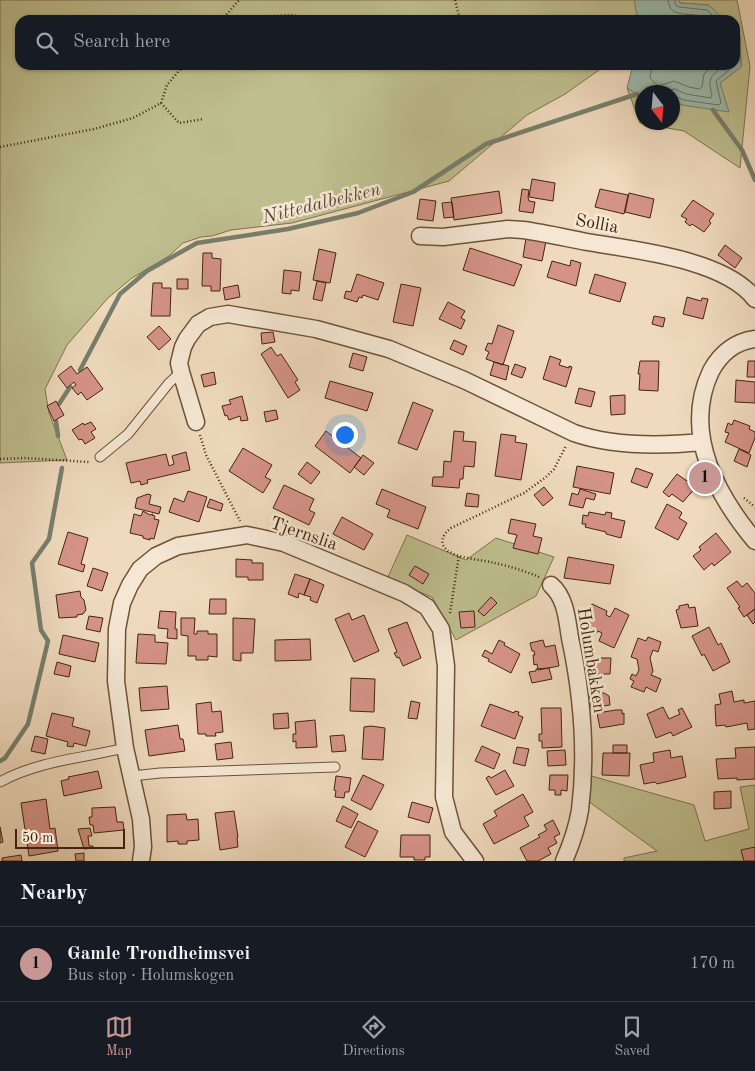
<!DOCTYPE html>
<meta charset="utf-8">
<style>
body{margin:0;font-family:"Old Standard TT",serif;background:#20242c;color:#f1f3f6}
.compass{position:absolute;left:635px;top:85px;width:45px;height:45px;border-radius:50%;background:#171b24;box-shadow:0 1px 4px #0004;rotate:164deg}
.scale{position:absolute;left:15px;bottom:12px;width:110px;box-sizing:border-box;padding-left:5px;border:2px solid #43250c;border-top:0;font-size:14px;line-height:18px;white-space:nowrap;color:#43250c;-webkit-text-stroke:4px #f5e7d4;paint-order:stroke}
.you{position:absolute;left:344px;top:434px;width:18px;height:18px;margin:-12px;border:4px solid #fff;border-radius:50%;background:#1a73e8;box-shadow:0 0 0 8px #1a73e833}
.badge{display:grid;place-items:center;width:32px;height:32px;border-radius:50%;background:#c59692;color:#111;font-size:16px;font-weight:700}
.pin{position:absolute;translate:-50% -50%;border:2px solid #fff;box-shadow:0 1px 5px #0006}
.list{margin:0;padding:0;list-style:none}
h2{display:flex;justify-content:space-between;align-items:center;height:65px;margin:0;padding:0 20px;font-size:21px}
h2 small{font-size:16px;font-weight:400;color:#9ea1a6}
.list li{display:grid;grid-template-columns:32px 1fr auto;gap:15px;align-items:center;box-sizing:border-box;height:75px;padding:0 20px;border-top:1px solid #363941}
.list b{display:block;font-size:19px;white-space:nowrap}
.list p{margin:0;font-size:16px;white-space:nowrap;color:#9ea1a6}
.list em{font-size:16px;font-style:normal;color:#9ea1a6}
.icon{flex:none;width:28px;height:28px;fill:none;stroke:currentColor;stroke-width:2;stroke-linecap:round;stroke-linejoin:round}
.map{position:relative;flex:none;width:755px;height:861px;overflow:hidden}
.search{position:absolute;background:#171b24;box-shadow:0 1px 4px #0004;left:15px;right:15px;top:15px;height:55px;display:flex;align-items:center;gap:12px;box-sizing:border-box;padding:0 18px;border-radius:15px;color:#9ea1a6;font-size:19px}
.sheet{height:140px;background:#171b24}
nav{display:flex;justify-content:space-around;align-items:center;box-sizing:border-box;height:70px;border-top:1px solid #363941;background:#171b24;font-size:14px;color:#9ea1a6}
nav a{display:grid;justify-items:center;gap:2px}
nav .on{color:#c59692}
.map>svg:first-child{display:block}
.green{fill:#bebe8e;stroke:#80724d}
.water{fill:#9abbaf;stroke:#777f6e}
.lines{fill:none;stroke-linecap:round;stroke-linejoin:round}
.shore{stroke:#6e705e;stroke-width:1}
.stream{stroke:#777f6e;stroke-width:4.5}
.building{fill:#d59388;stroke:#43250c}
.lane-casing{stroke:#6e5238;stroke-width:11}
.street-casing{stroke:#6e5238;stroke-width:19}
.path{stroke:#43250c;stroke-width:2.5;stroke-dasharray:1 2.5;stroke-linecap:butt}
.lane{stroke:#f5e7d4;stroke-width:9}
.street{stroke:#f5e7d4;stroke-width:16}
.labels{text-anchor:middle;stroke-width:5;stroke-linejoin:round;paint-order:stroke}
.street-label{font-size:18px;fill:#43250c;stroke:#f5e7d4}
.water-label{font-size:19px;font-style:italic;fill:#594a35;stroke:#f5e7d4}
</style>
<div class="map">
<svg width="755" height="861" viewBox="0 0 755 861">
<rect width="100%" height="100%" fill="#efdabd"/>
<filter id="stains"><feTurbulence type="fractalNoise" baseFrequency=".004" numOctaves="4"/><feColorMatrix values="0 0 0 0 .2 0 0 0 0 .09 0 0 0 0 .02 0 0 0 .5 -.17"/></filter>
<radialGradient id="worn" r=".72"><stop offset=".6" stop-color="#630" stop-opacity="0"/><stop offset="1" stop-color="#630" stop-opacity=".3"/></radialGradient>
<path class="green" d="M0 0H642L654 20H20V65H606L565 94 527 115 449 181 292 223 231 230 212 236 201 237 183 243 169 256 132 278 108 298 67 345 45 389 49 413 67 460 0 463Z
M679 0H737L750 66 740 168 684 131 640 123 627 88 640 96 642 95V122H672L673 99 682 105 720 83 741 67 740 36 735 31V20H724L709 5 680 3Z
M407 535 466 560 496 538 554 557 536 596 456 640 432 597 387 579Z
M588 775 694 805 705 841 749 829 740 787 755 785V861H624V858L657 851 588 801Z"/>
<path class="water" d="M634 0H679L680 3 709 5 724 20H638Z
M735 31 740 36 741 67 720 83 729 112 682 105 673 99 672 92H642V95L640 96 627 88 633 65H735Z"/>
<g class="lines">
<path class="shore" d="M668 0C670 23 697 8 708 20
M675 0V4L679 7 707 10 717 20
M652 65 650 78 658 86 674 81 689 87 699 89 702 87 704 74 713 65
M665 92 669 90 675 89 686 94 711 98 712 95C707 77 711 76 725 65
M672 95 684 100 719 105 721 103 716 81 735 65"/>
<path class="stream" d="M713 110 742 150 755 180
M80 370 120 294 147 271 197 243 288 229 358 213 413 192 486 144 637 94
M59 404 70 387
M56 421 58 436
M0 761 5 758 28 724 48 641 41 630 32 563 49 539 62 468"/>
</g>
<path class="building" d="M532 179 555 183 553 201 529 197Z
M522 189 529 190 528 197 529 201 535 202 533 213 519 211Z
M600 189 628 195 624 214 595 207Z
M499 191 502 213 454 220 451 198Z
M629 193 654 199 650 218 625 212Z
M420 199 436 201 433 221 417 219Z
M693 200 714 214 709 221 711 223 704 232 692 224 690 226 685 222 687 219 681 216Z
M452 202 454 217 444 218 442 203Z
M526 238 546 241 542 261 523 257Z
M725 245 742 258 735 268 718 255Z
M470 248 522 265 514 286 463 270Z
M319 249 336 253 330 283 313 280Z
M203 253H212V258L221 259 220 291H211V286H202Z
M571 260 581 263 576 286 547 277 552 261 570 266Z
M284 270 301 272 299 291 291 290V294L282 293Z
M357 274 384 283 378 300 363 295 362 298 359 297 357 302 344 298 346 291 351 292Z
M595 274 626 283 620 302 589 293Z
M177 279H188V289H177Z
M317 281 326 283 322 301 313 299Z
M153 283H162V288H171L170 316H151Z
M401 284 421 288 413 326 393 322Z
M238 285 240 297 225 300 223 288Z
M687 297 701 301 702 298 708 299 703 319 683 314Z
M448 302 465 311 461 318 465 320 461 329 439 319Z
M654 316 665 318 663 327 652 324Z
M498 325 514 331 503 365 486 359 489 352 485 350 488 343 492 344Z
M159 326 171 339 159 350 147 337Z
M273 332 275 342 262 344 261 333Z
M454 340 467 346 463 355 450 349Z
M271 347 277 356 281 354 298 380 295 382 300 390 288 398 261 354Z
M353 353 367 357 363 371 349 367Z
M550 356 561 360 559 365 569 368V366L572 367 566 387 543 379Z
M640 361H659L658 391 639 390 640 374H638Z
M748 361H755V377H747Z
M494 362 509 366 506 380 490 375Z
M515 364 526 368 522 378 511 374Z
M71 366 77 374 87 367 103 389 87 400 81 392 78 395 72 388 76 385 74 382 67 388 58 376Z
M214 372 216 384 204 387 201 375Z
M736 380 755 382V403L735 402Z
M330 381 373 393 367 411 325 398Z
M579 388 595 392 591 407 575 403Z
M625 395V414L611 415 610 396Z
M242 396 248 420 241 421 240 416 229 420 227 415 225 416 222 406 231 404 229 400Z
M56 401 64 415 54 421 47 406Z
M413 402 433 410 417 450 398 443Z
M276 410 278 419 266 422 264 412Z
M734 420 750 426 749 429 755 432V438L749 453 725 442 729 433 725 432 728 423 732 425Z
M91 422 96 429 91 432 95 438 85 444 82 439 79 440 72 430 83 423 84 425Z
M326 431 361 458 350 473 315 446Z
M454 431 464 432 463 441 476 442 474 467 464 466 463 479H460L459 488 432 486 433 477H443L444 461 451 462Z
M501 434 516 436 515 442 527 444 521 480 495 476Z
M243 448 272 465 265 477 271 480 263 493 229 471Z
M739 449 751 455 747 467 734 461Z
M186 452 190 470 147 480 148 483 141 485 140 481 131 483 126 463 166 454 169 466 174 464 172 456Z
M363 455 374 463 364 475 354 467Z
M307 462 320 472 311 484 298 474Z
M577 466 614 473 610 494 573 487Z
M636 468 653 474 647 488 631 482Z
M677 474 687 481 689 478 696 483 693 487 695 488 683 502 672 494 669 497 663 492Z
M284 485 314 499 309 510 315 513 309 525 273 508Z
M544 487 553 498 543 506 534 495Z
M382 489 426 507 418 529 387 517 390 510 376 504Z
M580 489 596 494 594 500 586 498 583 508 569 505 572 493 578 495Z
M188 491 207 497 199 522 169 512 174 498 184 502Z
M467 493 479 495 478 507 465 506Z
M148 494 151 495 149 504 161 507 159 514 135 508 137 498Z
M210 499 223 504 221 511 207 507Z
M667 504 680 511 682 513 679 518 687 523 678 540 655 528Z
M143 511 150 515 153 514 152 515 155 516 154 519 159 520 154 539 150 538V540L143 538V536L130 533 134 514 141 516Z
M589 512 605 515 606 512 612 513 611 518 625 521 621 538 606 534V532L585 527 586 524H582L583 515 588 516Z
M342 517 373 534 364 550 333 534Z
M511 519 536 524 533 536 542 538 538 554 513 548 517 535 508 533Z
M68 532 88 538 81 564 85 565 83 572 58 564Z
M716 533 731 552 714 566 712 563 704 570 693 556 701 550 699 547Z
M568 557 614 565 610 584 564 578Z
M236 559 252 560V563H263V580H248V577H236Z
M415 566 429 574 423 584 409 575Z
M93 568 108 573 102 591 87 586Z
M295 574 310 579 304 595 299 593 298 598 288 594Z
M310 579 324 585 317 603 310 600 311 597 304 595Z
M737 581 742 587 747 583 755 593V609L744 617 738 608 740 607 727 588Z
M80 591 81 597 84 600 86 610 83 614 77 615V617L59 618 56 595Z
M491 597 497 603 484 616 478 611Z
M210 599H226V614H209Z
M592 604 607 611 606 615 610 617 615 608 629 615 614 648 599 641 602 633 598 631 596 634 581 627Z
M688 604 689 608 695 607 698 626 681 628 676 610 679 609V606Z
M755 609V622L753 624 747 615Z
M160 611 176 612 175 629H177V639L167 638 168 629 158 628Z
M474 611 475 627 461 628 459 612Z
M349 613 352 620 364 615 379 651 354 662 335 619Z
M89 616 103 618 100 632 86 629Z
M181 618H195L194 634H197V631H208V634H217V657L208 656V660H196V656H188V636L181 635Z
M233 618 255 619 253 653H241V661L233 660Z
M407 622 421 658 403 666 399 657 397 658 394 653 397 652 388 629Z
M709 627 718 645 721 643 730 662 713 671 704 654 702 656 692 636Z
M138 634 155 635V642L168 643 166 664 136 663Z
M63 635 99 643 95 662 59 654Z
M648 637 661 642 658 652 653 650 650 658 653 671 651 675 661 679 656 692 646 687 644 692 631 687 634 681 630 679 632 674 636 676 639 670 637 659 631 657 638 638 646 641Z
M310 639 311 660 275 661V640Z
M499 640 505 643 504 645 520 654 511 673 488 661 489 659 482 656 485 650 492 654Z
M543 640 545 647 555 645 559 666 538 670 537 664 534 665 533 655H535L534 651H532L530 643Z
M594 658H611L610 674H594Z
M57 662 71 666 69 677 54 674Z
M549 668 552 679 532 683 529 672 536 671V669Z
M351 678 375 679 374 712 350 711Z
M167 686 169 709 141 711 139 688Z
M732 691 734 702 744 700V703L755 701V729L748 730 747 723 726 727 725 725 716 726 715 705 721 704 719 694Z
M604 693 609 696 610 705 591 708 589 694Z
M411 701 420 703 417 719 408 718Z
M211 702 212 712 221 711 223 732 215 733 216 736H206V734H198L196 704Z
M490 704 514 713 515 711 519 712 518 715 523 717 515 739 481 726Z
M663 707 669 719 680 714 678 710 682 708 692 727 673 736 671 732 656 738 647 714Z
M541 708H561L562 747 542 748V741H539V734H542Z
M616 710H622V714L624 713V724L600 728 597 713Z
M52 713 74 718 72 726 90 731 86 746 74 743 73 747 67 746 68 742 46 736Z
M288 713 289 728 274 729 273 714Z
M315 720 317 747 296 748V741L293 742V734H296L295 722Z
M178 725 180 739H183L185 751 149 756 145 730Z
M371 726 385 728 383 760 362 759 364 727Z
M344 735 346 751 332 752 330 736Z
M35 736 48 739 45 754 31 751Z
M231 742 233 758 217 760 215 744Z
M613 745H627V753H613Z
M482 746 500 754 494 769 475 761Z
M517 747 529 749 525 766 513 763Z
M755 747V779L737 780V778L718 779 716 759 736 758 735 748Z
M565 750 566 765 548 766 547 751Z
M670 750 671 758 682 756 686 777 657 784 655 782 644 784 640 765 654 762 653 753Z
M603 753H630L629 776 602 775Z
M505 770 514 786 496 795 486 778 489 776 491 778Z
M98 771 102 788 64 796 61 781 69 779 68 777Z
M363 775 384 785 371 810 351 800Z
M550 775H568L567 791 561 790V795H555V790H549Z
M336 776 351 778 349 792H345L344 798 335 797 336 791 334 790Z
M731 791V808L714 809V792Z
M523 794 533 812 524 817 529 826 494 844 483 824 497 816 494 811Z
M46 799 50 829 55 828 58 851 29 856 21 803Z
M412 802 433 808 429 823 408 817Z
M343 806 358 814 351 828 336 821Z
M115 807 117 822H123L124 830 94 833 93 825H90L89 817H92V808Z
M234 811 238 837H237L238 847 220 850 215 813Z
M186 814 187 820 198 819 199 840 187 841V844H178V841L167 842V815Z
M553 820 560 834 554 837 557 843 548 848 551 854 538 861H527L520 848 540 837 538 835 547 830 544 825Z
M358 821 378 831 365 857 345 847Z
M0 827 3 842 0 843Z
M90 828 92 836H88L89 846H93V848L84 849 78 829Z
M401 835H430V857H425V860H414V857H400Z
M755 847V861H744L741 850Z
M84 853V861H76L75 854Z
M21 855 22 861H2V858Z"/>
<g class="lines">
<g class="lane-casing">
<path id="lane" d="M100 457 128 434 169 383 181 372
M132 776 160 773 335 767
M0 782C37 761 84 758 125 748"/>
</g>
<g class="street-casing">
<path id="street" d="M420 236 443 237 508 229 523 230C545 233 566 238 587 242 634 250 725 259 755 299
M755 339C734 342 721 353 711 371 682 432 716 494 755 541
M196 422 181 372 179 363 183 347 187 339 198 324 210 317 228 314 316 329 389 349 464 380 574 433C614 447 661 446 702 442
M551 585C566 598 567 620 570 638 582 694 587 753 580 810 577 828 571 845 564 861
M141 861 143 847 141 819 125 748 116 681 117 629 122 603 130 585 140 569 156 556 178 546 247 535 284 543 404 593 427 607 441 629 446 666 444 797 453 832 475 861"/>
</g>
<path class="path" d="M455 0 460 20
M222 20 239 0
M232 20 252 17 291 15 317 20
M161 103 179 123 204 119
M0 147 94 129 133 118 161 103 167 85 184 65
M200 435 206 455 240 521
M0 459 25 458 89 462
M744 498 755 507
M539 577C525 571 509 566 494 563 480 559 460 559 448 551 438 543 443 534 451 528L524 493 546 477 554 469 566 446
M450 613 459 555"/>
<use href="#lane" class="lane"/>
<use href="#street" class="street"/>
</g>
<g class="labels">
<g class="street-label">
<text transform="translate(597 223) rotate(10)" y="6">Sollia</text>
<text transform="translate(304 533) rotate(19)" y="6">Tjernslia</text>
<text transform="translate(592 660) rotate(81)" y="6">Holumbakken</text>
</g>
<g class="water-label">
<text transform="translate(321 202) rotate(-14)" y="7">Nittedalbekken</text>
</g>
</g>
<rect width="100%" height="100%" filter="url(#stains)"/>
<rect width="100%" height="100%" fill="url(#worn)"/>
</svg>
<svg class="compass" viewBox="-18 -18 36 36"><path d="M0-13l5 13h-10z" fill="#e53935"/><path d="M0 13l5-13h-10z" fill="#9ea1a6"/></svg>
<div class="scale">50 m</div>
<div class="you"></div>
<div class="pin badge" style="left:705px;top:478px">1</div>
<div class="search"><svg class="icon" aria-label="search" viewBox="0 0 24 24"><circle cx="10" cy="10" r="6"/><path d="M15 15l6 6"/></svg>Search here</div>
</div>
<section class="sheet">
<h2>Nearby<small></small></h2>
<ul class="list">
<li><span class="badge">1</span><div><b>Gamle Trondheimsvei</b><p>Bus stop · Holumskogen</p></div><em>170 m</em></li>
</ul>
</section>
<nav>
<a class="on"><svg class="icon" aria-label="map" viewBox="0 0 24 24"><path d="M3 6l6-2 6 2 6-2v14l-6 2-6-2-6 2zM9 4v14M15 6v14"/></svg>Map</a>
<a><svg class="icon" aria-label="directions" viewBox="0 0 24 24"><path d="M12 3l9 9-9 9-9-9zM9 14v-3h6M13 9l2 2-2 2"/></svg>Directions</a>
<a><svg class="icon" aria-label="saved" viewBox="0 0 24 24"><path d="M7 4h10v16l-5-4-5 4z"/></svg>Saved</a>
</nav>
